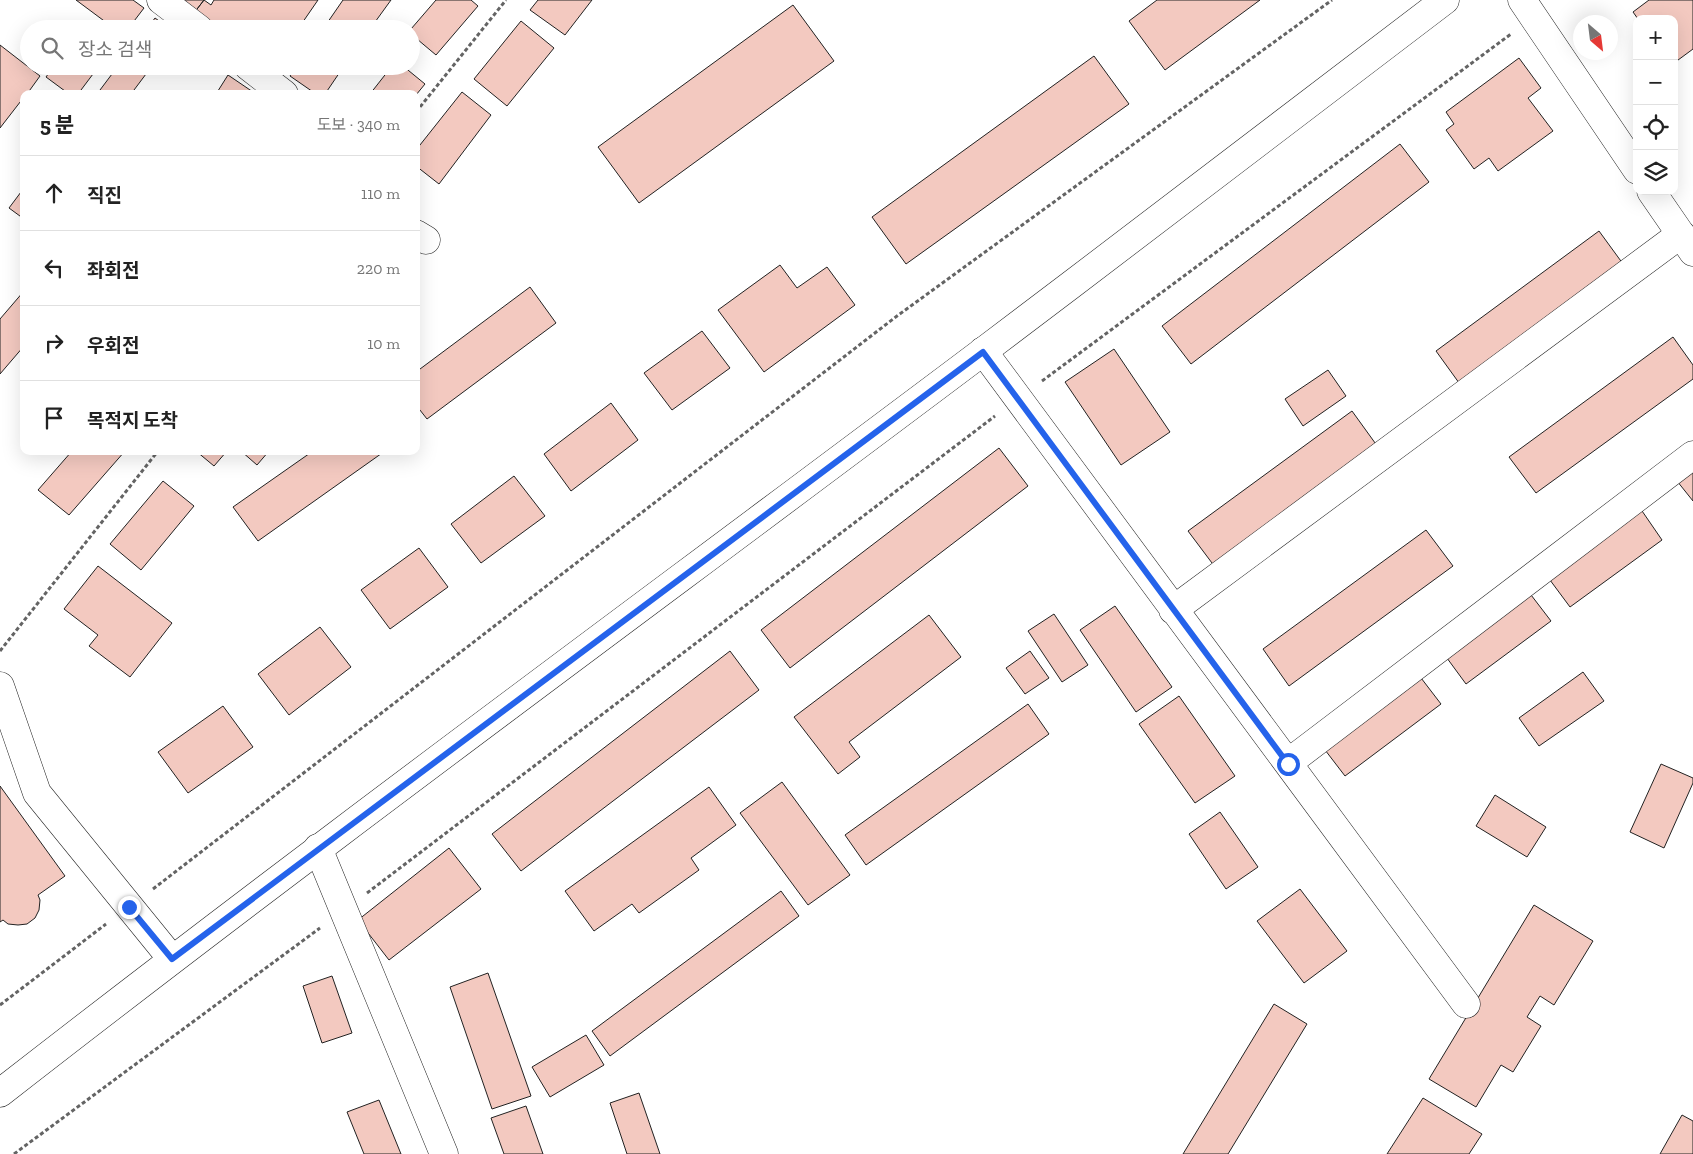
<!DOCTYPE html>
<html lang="ko">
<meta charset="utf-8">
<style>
body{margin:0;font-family:"Zilla Slab","Noto Sans KR",serif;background:#f6f6f6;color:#222}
.controls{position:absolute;right:15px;top:15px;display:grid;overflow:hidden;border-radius:10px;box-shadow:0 5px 20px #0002}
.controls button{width:45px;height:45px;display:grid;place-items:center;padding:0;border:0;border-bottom:1px solid #e0e0e0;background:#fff;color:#222;font:25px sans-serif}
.compass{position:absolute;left:1573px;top:15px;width:45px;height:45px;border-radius:50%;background:#fff;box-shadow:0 5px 20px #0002;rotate:152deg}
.stop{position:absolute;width:15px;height:15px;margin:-11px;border:4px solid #2563eb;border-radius:50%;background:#fff}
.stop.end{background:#2563eb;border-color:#fff;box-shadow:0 1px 5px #0008}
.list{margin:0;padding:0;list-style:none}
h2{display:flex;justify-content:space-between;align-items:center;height:65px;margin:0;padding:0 20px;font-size:21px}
h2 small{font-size:16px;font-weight:400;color:#767676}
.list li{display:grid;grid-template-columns:32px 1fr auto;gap:15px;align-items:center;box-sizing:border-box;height:75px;padding:0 20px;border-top:1px solid #e0e0e0}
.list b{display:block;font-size:19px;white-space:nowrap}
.list em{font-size:16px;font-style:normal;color:#767676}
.icon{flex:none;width:28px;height:28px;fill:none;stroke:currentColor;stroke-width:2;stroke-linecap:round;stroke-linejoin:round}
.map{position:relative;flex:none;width:1693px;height:1154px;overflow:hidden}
.search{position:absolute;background:#fff;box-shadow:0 5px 20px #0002;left:20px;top:20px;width:400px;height:55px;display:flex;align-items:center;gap:12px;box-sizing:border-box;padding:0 18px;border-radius:28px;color:#767676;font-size:19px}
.panel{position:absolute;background:#fff;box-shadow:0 5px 20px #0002;left:20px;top:90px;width:400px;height:365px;border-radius:10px}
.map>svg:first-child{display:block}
.building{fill:#f3c9c0;stroke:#222}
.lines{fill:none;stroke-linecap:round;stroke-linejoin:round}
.minor-casing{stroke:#222;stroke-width:29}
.tertiary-casing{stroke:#222;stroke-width:29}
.primary-casing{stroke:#222;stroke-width:29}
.path{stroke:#646464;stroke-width:3;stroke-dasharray:4 2.5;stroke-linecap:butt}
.minor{stroke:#fff;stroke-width:28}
.tertiary{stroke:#fff;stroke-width:28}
.primary{stroke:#fff;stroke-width:28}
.route{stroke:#2563eb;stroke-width:6}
</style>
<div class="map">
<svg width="1693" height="1154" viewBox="0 0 1693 1154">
<rect width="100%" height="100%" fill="#fff"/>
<path class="building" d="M76 0H133L144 8 128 29H115Z
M175 0H204L194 13Z
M204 0 211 5 214 0H318L298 29H217L194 13Z
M343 0H391L370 29H323Z
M436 0H471L478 6 436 55 411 34V29Z
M538 0H592L565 35 530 10Z
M1157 0H1260L1165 70 1129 21Z
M1649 0H1693V49L1674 63V19H1638L1633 12Z
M793 5 834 61 639 203 598 147Z
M155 18 170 29H147Z
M521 21 554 48 507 106 474 79Z
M0 45 40 76 27 94H24V97L0 128Z
M1094 56 1129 104 906 264 872 217Z
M1519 58 1541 88 1528 98 1553 131 1498 171 1489 158 1474 169 1446 130 1454 124 1446 112Z
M54 66H99L78 94H69L46 77Z
M118 66H152L131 94H97Z
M297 66H344L325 94H316L290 76Z
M392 66H403L425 84 416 95V94H370Z
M228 75 256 94H216Z
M462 92 491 115 439 184 416 166V150Z
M1400 144 1429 182 1191 364 1162 326Z
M24 188V219L9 208Z
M1599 231 1626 268 1462 387 1436 351Z
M780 265 797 288 827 267 855 305 764 372 718 310Z
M530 287 556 323 427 419 416 405V372Z
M24 291V346L0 374V319Z
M702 331 730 368 672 410 644 373Z
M1673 337 1693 365V379L1536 493 1509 457Z
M1114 349 1170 432 1121 465 1065 382Z
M1328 370 1346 396 1303 426 1285 399Z
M611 403 638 440 571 491 544 454Z
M1352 411 1378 447 1215 567 1188 531Z
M999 448 1028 486 790 668 761 630Z
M72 451H125L69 515 38 490Z
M196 451H227L214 466Z
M241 451H269L257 465Z
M313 451H385L258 541 233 507Z
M1693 469V501L1677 481Z
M514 476 545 516 481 563 451 524Z
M163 481 194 506 141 570 110 544Z
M1640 508 1662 540 1570 607 1547 576Z
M1426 530 1453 566 1289 686 1263 649Z
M419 548 448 587 390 629 361 590Z
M98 566 172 623 130 677 89 646 98 635 64 609Z
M1528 591 1551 621 1466 684 1444 654Z
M1115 606 1172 687 1136 712 1080 630Z
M1054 614 1088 665 1062 682 1028 631Z
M929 615 961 657 849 742 860 757 838 774 794 717Z
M320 627 351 667 289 715 258 674Z
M730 651 759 690 521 871 492 834Z
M1030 651 1049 678 1025 694 1006 668Z
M1583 672 1604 701 1539 746 1519 718Z
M1418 674 1441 704 1345 776 1322 746Z
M1179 696 1235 776 1195 803 1139 724Z
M1028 704 1049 734 866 865 845 835Z
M223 706 253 747 188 793 158 752Z
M1661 764 1693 778V783L1664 848 1630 832Z
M782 782 850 875 808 905 740 813Z
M0 786 65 876 38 895 40 900 39 910 35 918 27 924 18 925 8 924 3 920 0 922Z
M709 787 736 825 691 858 699 870 639 913 632 904 594 931 565 891Z
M1495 795 1546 827 1527 857 1476 826Z
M1220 812 1258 867 1226 889 1189 834Z
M449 848 481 889 389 960 358 920Z
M1300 889 1347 951 1304 983 1257 921Z
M781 891 799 916 610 1056 592 1031Z
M1534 905 1593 941 1554 1005 1540 996 1527 1017 1541 1026 1513 1072 1501 1065 1476 1107 1429 1079Z
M488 973 531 1096 492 1109 450 987Z
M332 976 352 1033 322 1043 303 986Z
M1274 1004 1307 1024 1228 1154H1183Z
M586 1035 604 1065 550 1097 532 1067Z
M639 1093 660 1154H627L610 1103Z
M1423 1098 1482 1134 1469 1154H1387Z
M379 1100 401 1154H364L347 1112Z
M526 1106 543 1154H504L491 1118Z
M1682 1115 1693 1121V1154H1660Z"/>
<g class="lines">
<g class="minor-casing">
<path id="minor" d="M161 0 199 29
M1522 0 1637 170
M248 66 284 94
M1651 191 1693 252
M416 234 426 240
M983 351 1466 1004
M1173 610 1681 234
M0 686 37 793 172 959
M1288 763 1693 455"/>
</g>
<g class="tertiary-casing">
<path id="tertiary" d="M318 848 444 1154"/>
</g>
<g class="primary-casing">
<path id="primary" d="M0 1093C323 841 654 599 981 353 1136 236 1290 118 1445 0"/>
</g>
<path class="path" d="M416 112 506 0
M1042 381 1511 34
M0 651 158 451
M153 889 897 316 1332 0
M367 893 995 416
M0 1005 106 924
M14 1154 320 928"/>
<use href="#minor" class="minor"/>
<use href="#tertiary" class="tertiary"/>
<use href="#primary" class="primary"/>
</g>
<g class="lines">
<path class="route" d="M129 907 172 959 983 352 1288 764"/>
</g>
</svg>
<div class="controls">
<button>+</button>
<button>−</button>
<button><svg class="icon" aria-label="locate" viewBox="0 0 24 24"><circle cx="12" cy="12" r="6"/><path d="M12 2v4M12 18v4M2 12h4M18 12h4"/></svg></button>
<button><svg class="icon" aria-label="layers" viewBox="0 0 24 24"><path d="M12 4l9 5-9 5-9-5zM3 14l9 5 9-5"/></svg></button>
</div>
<svg class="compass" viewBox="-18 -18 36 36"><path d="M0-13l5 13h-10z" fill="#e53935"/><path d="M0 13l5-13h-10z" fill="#767676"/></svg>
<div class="stop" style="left:1288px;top:764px"></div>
<div class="stop end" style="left:129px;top:907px"></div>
<div class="search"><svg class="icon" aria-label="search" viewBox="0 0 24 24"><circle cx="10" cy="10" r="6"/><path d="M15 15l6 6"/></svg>장소 검색</div>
<section class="panel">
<h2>5 분<small>도보 · 340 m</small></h2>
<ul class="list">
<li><svg class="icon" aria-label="ahead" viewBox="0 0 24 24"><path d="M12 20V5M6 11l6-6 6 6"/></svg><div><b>직진</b></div><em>110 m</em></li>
<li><svg class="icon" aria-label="left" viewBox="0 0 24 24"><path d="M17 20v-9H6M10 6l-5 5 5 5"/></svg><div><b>좌회전</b></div><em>220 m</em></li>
<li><svg class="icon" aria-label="right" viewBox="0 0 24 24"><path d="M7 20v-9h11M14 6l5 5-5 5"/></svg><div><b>우회전</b></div><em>10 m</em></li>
<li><svg class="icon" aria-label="arrive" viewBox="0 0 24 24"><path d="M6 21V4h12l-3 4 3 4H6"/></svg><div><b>목적지 도착</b></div></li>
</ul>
</section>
</div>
